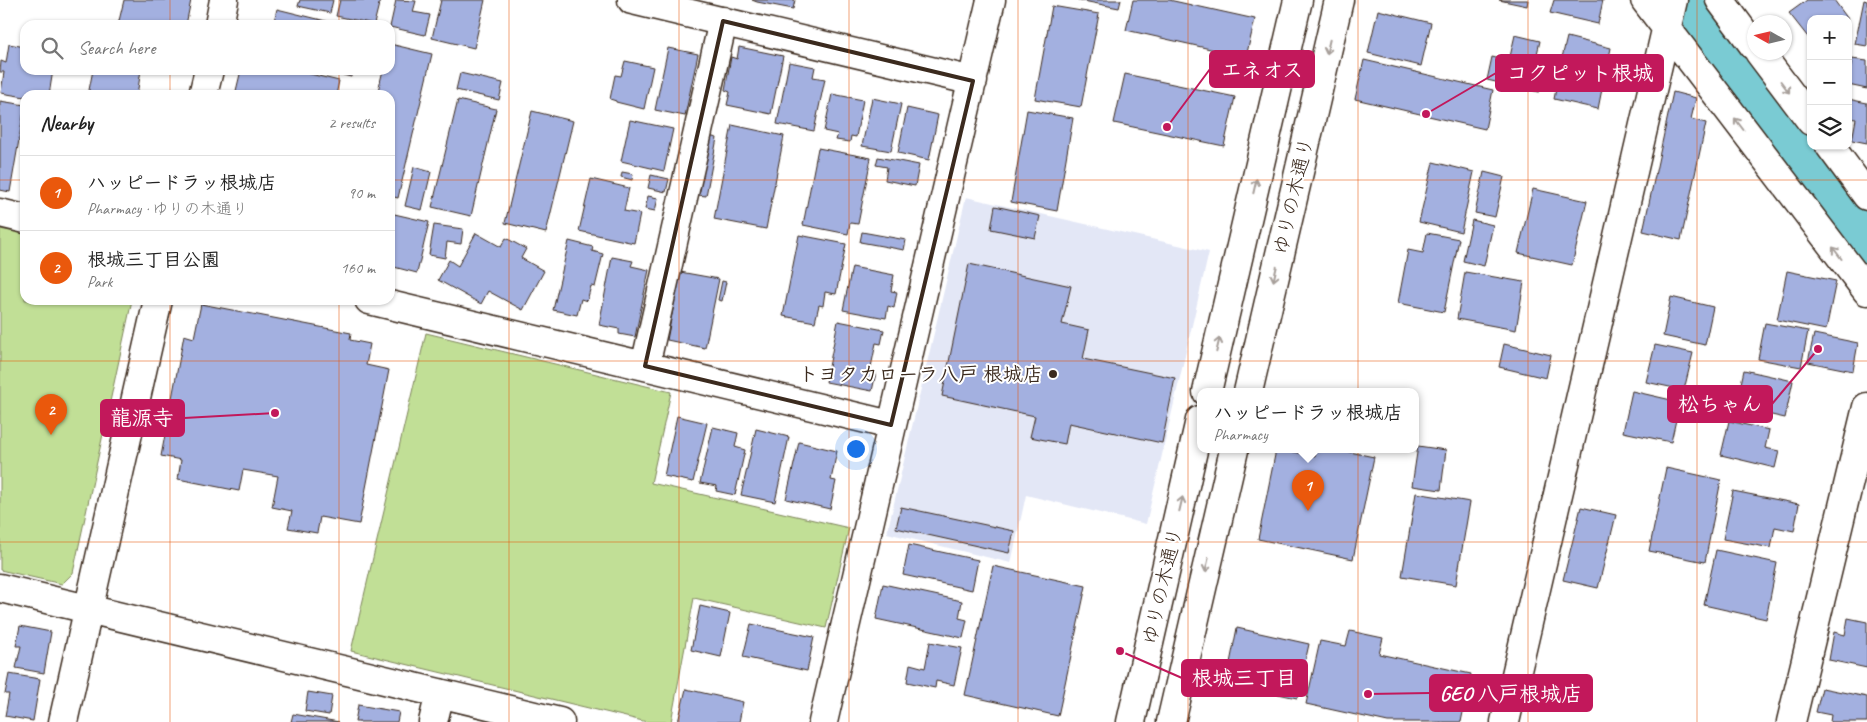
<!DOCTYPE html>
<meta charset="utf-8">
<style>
body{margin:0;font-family:Caveat,"Klee One",sans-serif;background:#f6f6f6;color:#222}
.controls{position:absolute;right:15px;top:15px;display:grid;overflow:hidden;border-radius:10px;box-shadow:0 1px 4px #0004}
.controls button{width:45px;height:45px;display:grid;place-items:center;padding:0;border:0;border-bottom:1px solid #e0e0e0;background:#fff;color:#222;font:25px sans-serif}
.compass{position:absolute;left:1747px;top:15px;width:45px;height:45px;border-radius:50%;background:#fff;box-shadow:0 1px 4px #0004;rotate:278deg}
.you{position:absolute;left:855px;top:448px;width:18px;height:18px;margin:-12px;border:4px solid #fff;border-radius:50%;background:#1a73e8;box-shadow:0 0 0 8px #1a73e833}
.badge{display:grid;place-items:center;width:32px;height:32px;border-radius:50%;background:#ea580c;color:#fff;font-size:16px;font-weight:700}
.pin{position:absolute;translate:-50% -41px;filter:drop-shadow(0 1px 2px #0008)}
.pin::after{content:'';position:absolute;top:26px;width:18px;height:15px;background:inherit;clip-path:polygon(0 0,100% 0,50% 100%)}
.popup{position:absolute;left:1197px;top:388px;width:222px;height:65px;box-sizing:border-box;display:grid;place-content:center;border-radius:10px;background:#fff;filter:drop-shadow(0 1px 4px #0005);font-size:16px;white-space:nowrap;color:#767676}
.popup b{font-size:19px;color:#222}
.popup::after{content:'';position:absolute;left:50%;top:100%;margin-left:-10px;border:10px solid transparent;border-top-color:#fff}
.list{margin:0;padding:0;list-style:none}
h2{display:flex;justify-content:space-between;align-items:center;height:65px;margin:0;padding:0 20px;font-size:21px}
h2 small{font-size:16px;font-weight:400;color:#767676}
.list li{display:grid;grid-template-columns:32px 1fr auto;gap:15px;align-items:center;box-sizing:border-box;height:75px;padding:0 20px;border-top:1px solid #e0e0e0}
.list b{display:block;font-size:19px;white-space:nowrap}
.list p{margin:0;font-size:16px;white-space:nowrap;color:#767676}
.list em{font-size:16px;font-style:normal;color:#767676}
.icon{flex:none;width:28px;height:28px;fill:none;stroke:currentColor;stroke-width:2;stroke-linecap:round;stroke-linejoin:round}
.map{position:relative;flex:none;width:1867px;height:722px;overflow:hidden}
.search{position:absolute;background:#fff;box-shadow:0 1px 4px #0004;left:20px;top:20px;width:375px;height:55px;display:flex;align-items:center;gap:12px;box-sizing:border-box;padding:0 18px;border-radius:15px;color:#767676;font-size:19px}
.panel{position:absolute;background:#fff;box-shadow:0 1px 4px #0004;left:20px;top:90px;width:375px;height:215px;border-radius:15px}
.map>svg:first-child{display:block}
.built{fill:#e3e7f6}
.green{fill:#c1df96;stroke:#7e845a}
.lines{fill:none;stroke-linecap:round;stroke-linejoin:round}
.river{stroke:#7acbd3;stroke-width:61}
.building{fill:#a3b0e0;stroke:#3b2a1e}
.street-casing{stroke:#3b2a1e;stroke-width:31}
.secondary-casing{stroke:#3b2a1e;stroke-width:31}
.street{stroke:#fff;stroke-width:28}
.secondary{stroke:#fff;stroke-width:28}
.oneway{stroke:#a79f9a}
.marked{fill:none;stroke:#3b2a1e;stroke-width:4;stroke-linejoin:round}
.grid{fill:none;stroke:#e8590c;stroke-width:1;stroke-opacity:0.55}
.poi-dot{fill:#3b2a1e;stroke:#fff;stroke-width:2}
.labels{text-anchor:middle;stroke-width:4;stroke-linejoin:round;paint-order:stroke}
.street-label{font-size:20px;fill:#3b2a1e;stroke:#fff}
.poi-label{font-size:20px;font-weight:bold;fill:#3b2a1e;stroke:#fff;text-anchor:end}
.leader{fill:none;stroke:#c2185b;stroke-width:2}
.callout-dot{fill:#c2185b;stroke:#fff;stroke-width:2}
.callout{fill:#c2185b;stroke:#c2185b;stroke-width:2}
.callout-label{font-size:21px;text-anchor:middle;font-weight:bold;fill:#fff}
</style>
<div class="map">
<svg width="1867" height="722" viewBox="0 0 1867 722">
<rect width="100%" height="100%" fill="#fff"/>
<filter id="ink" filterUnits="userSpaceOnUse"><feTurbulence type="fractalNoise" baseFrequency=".02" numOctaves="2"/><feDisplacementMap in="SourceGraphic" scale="10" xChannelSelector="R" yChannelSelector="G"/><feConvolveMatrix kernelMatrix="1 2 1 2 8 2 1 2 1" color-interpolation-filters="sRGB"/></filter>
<g filter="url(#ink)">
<path class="built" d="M966 197 1209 252 1146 524 1026 495 1011 563 887 533Z"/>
<path class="green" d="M0 229 25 234V300H132L73 573 62 584 0 570Z
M426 333 671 392 651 483 849 528 826 628 694 598 671 722H647L351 651Z"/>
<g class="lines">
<path class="river" d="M1689 0 1867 234"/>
</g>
<path class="building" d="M124 0H191L186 25H118Z
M300 0H333L330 13 298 6Z
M340 0H380L374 24 336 16Z
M396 0 416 1 413 12 430 15 425 35 390 27Z
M441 0H485L474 48 432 38Z
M752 0H795L793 9 757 2Z
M1078 0H1121L1119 8Z
M1133 0H1169L1255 19 1246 57 1126 30Z
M1499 0H1528L1527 6Z
M1554 0H1603L1598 24 1550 13Z
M1807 0H1834L1848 19H1811V41L1789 13Z
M1864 0 1867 1V46L1855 44Z
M1052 6 1099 14 1081 107 1035 99Z
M277 9 342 25H273Z
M1378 10 1431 23 1421 66 1368 53Z
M1515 35 1540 41 1534 67 1544 69 1539 92 1487 80 1492 57 1509 61Z
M1567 37 1611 48 1605 76 1560 66Z
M9 44 25 47V70H53L49 95H25V97L1 93 4 72H0L1 61 6 63Z
M390 44 432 54 398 198 390 196V95H377L383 70H390Z
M739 47 783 56 771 114 727 105 730 92 725 90 731 57 737 59Z
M668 48 698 54 685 116 655 110Z
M1852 59 1867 61V89L1848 85Z
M1364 60 1493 90 1485 129 1355 99Z
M625 61 653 67 644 109 616 102V101L610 99 615 75 621 76Z
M789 62 815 67 813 77 825 79 814 131 777 124Z
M93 70H141L137 95H88Z
M241 70H294L339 81 336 95H235Z
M323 70H353L351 77Z
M460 73 503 83 499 100 456 90Z
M1125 74 1235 97 1224 146 1114 123Z
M1559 74 1603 84 1598 109 1554 99Z
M1673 92 1696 98 1691 119 1706 123 1681 240 1643 231Z
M832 94 863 100 856 137 851 136 850 142 836 140 838 134 824 131Z
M872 98 901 104 891 151 862 146Z
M1848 99 1867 103V143L1852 140 1856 119 1848 118Z
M458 100 496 109 471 216 432 207Z
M0 101 25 105 10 192 0 190Z
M907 108 938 115 929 160 898 153Z
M1027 110 1073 118 1057 211 1011 202Z
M532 111 573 121 546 233 505 223Z
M630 120 673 129 664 171 621 161Z
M732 125 784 136 766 229 714 219Z
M709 136 717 138 706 196 698 195Z
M818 148 871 158 858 224 850 223 848 234 803 225Z
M878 157 919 165 915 186 885 180 887 167 876 165Z
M1433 162 1474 172 1461 232 1419 222Z
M414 167 431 172 422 210 405 206Z
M622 172 633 174 632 180 621 177Z
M1484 172 1504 177 1495 217 1475 213Z
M651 175 669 179 666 192 648 188Z
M591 179 629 188 624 211 640 214 634 243 579 231Z
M1533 189 1587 201 1572 265 1518 253Z
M648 196 658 198 655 211 645 209Z
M995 206 1040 216 1035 238 991 229Z
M390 213 429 222 417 273 390 266Z
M1472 220 1493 225 1484 266 1463 261Z
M434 225 463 229 461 244 447 242 445 258 429 255Z
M862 232 906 240 904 250 860 242Z
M476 233 501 247 506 238 526 249 521 258 544 271 523 310 488 291 481 304 438 280 449 260 458 266Z
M1427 233 1459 239 1444 312 1398 303 1408 250 1423 253Z
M799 235 846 244 836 294 825 292 823 306 819 305 815 322 783 316Z
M569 241 593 247 592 251 603 254 595 287 591 286 587 301 581 299 577 315 553 310Z
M612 257 633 261 631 266 649 270 635 337 619 334V329L599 325Z
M969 264 1071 286 1062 324 1089 330 1083 359 1175 378 1162 443 1069 423 1065 444 1030 437 1035 416 942 396Z
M852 267 894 275 891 291 897 292 894 308 888 306 886 318 843 310Z
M1787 271 1836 281 1826 330 1777 320Z
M680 272 719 279 705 348 667 340Z
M1465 272 1524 282 1516 330 1457 319Z
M722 281 726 282 722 301 718 300Z
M1671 297 1713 307 1705 345 1663 336Z
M201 304 351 333 350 340 370 344 366 365 389 370 359 524 320 517 317 533 288 528 292 511 272 507 278 476 243 470 239 491 178 479 181 460 161 456 184 335 194 338Z
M838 321 884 330 881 344 876 343 870 372 876 373 872 391 826 382Z
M1765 323 1808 331 1801 367 1758 359Z
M1814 334 1858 343 1853 371 1808 362Z
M1504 344 1551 355 1546 378 1499 367Z
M1655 345 1693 353 1684 390 1646 382Z
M1744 370 1793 381 1785 418 1736 407Z
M1632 391 1680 402 1671 442 1623 432Z
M677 416 707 423 693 482 664 476Z
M1729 421 1769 430 1765 448 1779 451 1775 468 1721 455Z
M713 427 738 433 735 447 745 450 735 495 716 491 717 486 700 483Z
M756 429 789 437 775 502 741 495Z
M799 442 837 451 831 480 836 481 830 509 786 499Z
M1418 446 1446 450 1441 490 1412 486Z
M1276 450H1284L1315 456 1316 450H1340L1374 457 1353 559 1258 539Z
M1666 468 1721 480 1705 562 1649 551Z
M1733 491 1799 504 1794 531 1775 527 1771 548 1723 539Z
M1416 493 1470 502 1456 585 1402 576Z
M901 507 1014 531 1009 553 896 528Z
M1581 507 1616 515 1598 588 1563 580Z
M909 545 978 560 972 590 903 575Z
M1716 550 1777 563 1766 619 1704 605Z
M993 566 1086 586 1058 716 965 695Z
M883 584 962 601 959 618 967 620 963 638 876 619Z
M700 606 730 613 721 657 691 650Z
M1848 618 1867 622V668L1829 660 1834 632 1845 635Z
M751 624 814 637 807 671 743 657Z
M20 626 51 632 44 673 16 668 21 646H16Z
M1237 628 1309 644 1297 698 1226 683Z
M1350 631 1383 638 1379 654 1471 674 1461 722H1388L1306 704 1320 641 1346 646Z
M930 642 962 648 954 685 936 681 935 688 907 682 910 664 925 668Z
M9 674 40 679 33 721 5 716 9 694H5Z
M1822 688 1867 697V722H1830L1831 715 1816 712Z
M686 689 743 702 739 722H678Z
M308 692 332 696 329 715 305 711Z
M358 705 399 712 397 722H355Z
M293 714 339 722H291Z"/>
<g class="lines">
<g class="street-casing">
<path id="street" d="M632 0 973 81
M1645 0 1867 291
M1720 0 1754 46
M219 25 224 0
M1759 52 1811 121
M203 95 209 70
M1830 146 1867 196
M0 213 25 219
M369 300 891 425
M645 366 723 21
M0 588 560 722
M63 722 158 300
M433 722 440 693
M823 722 991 0
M1505 722 1673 0
M1791 722 1867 407"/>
</g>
<g class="secondary-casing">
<path id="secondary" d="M1207 392 1298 0
M1248 392 1339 0
M1131 722 1200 420
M1171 722 1234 450"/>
</g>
<use href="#street" class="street"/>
<use href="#secondary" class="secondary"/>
</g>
<defs><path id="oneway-shaft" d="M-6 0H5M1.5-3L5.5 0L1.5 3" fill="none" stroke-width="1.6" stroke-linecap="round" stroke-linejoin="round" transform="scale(1.25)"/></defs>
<g class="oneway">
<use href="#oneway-shaft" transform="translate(1328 47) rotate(103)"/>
<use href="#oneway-shaft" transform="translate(1785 87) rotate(53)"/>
<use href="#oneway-shaft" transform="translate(1739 124) rotate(-127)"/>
<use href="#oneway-shaft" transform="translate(1255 186) rotate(-77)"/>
<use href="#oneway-shaft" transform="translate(1837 253) rotate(-127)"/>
<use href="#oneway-shaft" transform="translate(1275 274) rotate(103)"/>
<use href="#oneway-shaft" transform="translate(1218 345) rotate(-77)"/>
<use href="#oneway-shaft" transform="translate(1181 504) rotate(-77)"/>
<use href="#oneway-shaft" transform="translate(1207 565) rotate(103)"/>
</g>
</g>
<path class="marked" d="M723 21 973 81 891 425 645 366Z"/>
<path class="grid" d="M170 0V25M339 0V25M509 0V722M679 0V722M849 0V722M1018 0V722M1188 0V722M1358 0V722M1528 0V722M1697 0V722M170 70V95M339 70V95M0 180H25M390 180H1867M170 300V722M339 300V722M0 361H1867M0 542H1867"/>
<circle class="poi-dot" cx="1053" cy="374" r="5"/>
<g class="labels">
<g class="street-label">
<text transform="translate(1293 196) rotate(-77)" y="7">ゆりの木通り</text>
<text transform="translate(1162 586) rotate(-77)" y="7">ゆりの木通り</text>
</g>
<g class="poi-label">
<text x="1043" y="381">トヨタカローラ八戸 根城店</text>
</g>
</g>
<path class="leader" d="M1167 127L1210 69M1426 114L1496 73M1818 349L1772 404M275 413L184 418M1120 651L1182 678M1368 694L1430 693"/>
<g class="callout-dot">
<circle cx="1167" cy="127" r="5"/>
<circle cx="1426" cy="114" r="5"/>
<circle cx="1818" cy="349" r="5"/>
<circle cx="275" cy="413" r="5"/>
<circle cx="1120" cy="651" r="5"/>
<circle cx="1368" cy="694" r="5"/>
</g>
<g class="callout">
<rect x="1210" y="51" width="104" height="36" rx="5"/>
<rect x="1496" y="55" width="167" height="36" rx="5"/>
<rect x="1668" y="386" width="104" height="36" rx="5"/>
<rect x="101" y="400" width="83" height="36" rx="5"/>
<rect x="1182" y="660" width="125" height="36" rx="5"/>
<rect x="1430" y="675" width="162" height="36" rx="5"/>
</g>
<g class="callout-label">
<text x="1262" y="77">エネオス</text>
<text x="1580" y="80">コクピット根城</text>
<text x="1720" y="411">松ちゃん</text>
<text x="142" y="425">龍源寺</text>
<text x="1244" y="685">根城三丁目</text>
<text x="1511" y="701">GEO 八戸根城店</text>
</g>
</svg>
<div class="controls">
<button>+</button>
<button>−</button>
<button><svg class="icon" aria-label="layers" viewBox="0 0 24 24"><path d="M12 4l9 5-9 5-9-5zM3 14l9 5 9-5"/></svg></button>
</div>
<svg class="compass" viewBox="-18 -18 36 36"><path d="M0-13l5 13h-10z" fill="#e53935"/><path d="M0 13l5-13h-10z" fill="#767676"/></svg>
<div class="you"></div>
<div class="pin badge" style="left:1308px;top:511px">1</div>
<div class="popup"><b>ハッピードラッ根城店</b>Pharmacy</div>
<div class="pin badge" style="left:51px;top:435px">2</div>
<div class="search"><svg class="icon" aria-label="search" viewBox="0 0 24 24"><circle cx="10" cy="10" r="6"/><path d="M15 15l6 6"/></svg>Search here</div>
<section class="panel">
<h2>Nearby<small>2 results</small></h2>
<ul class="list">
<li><span class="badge">1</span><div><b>ハッピードラッ根城店</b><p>Pharmacy · ゆりの木通り</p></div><em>90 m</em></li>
<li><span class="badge">2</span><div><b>根城三丁目公園</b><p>Park</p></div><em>160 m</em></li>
</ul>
</section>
</div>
